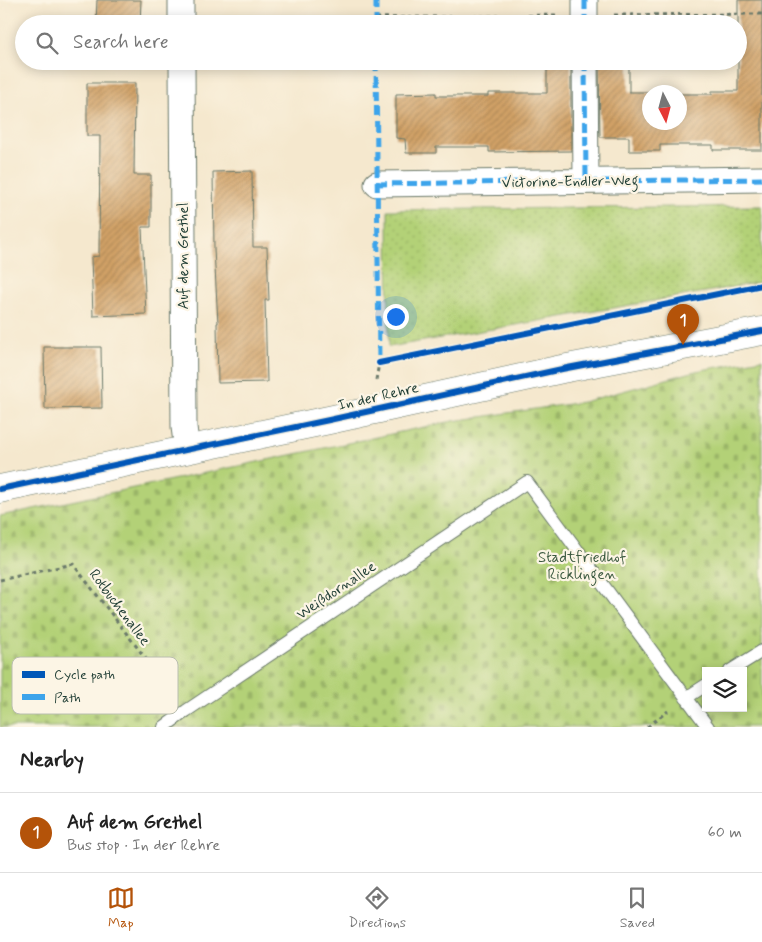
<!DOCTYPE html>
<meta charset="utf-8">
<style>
body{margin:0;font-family:Mynerve,sans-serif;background:#f2f2f2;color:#222}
.controls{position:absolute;right:15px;bottom:15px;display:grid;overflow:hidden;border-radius:0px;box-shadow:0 2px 12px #0003}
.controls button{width:45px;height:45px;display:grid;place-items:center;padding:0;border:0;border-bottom:1px solid #e0e0e0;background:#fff;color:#222;font:25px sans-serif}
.compass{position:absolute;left:642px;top:85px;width:45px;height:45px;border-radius:50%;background:#fff;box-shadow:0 2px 12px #0003;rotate:174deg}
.you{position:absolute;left:395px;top:316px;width:18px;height:18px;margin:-12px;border:4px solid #fff;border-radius:50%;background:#1a73e8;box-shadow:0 0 0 8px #1a73e833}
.badge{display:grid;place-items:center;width:32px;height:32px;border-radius:50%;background:#b45309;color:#fff;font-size:16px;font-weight:700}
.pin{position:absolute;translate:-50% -41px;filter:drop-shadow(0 1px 2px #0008)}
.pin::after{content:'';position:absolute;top:26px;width:18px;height:15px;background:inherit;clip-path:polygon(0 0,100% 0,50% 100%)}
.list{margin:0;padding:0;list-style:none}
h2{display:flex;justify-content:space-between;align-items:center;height:65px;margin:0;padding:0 20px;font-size:21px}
h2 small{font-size:16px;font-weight:400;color:#767676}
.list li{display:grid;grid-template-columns:32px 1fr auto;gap:15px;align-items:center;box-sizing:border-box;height:80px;padding:0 20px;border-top:1px solid #e0e0e0}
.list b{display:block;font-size:19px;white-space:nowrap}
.list p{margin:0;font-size:16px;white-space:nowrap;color:#767676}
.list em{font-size:16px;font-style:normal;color:#767676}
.icon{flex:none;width:28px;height:28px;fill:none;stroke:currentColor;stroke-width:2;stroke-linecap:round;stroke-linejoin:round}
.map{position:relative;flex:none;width:762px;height:727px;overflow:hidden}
.search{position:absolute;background:#fff;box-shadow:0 2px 12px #0003;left:15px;right:15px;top:15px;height:55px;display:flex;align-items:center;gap:12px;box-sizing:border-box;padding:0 18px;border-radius:28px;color:#767676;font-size:19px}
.sheet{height:145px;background:#fff}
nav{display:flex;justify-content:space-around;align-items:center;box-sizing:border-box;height:70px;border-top:1px solid #e0e0e0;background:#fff;font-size:14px;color:#767676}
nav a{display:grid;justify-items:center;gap:2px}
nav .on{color:#b45309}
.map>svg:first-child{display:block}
.grass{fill:url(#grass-dots);stroke:#698756}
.cemetery{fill:url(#cemetery-stones);stroke:#698756;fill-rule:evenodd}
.building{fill:url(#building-hatch)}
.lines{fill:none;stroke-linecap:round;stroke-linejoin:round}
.lane-casing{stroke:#6a796a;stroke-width:14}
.street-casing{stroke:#6a796a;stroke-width:27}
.secondary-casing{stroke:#6a796a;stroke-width:29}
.path{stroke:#6a796a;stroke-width:3;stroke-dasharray:4 4;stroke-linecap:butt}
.lane{stroke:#fff;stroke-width:12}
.street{stroke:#fff;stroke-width:25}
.secondary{stroke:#fff;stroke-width:28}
.quiet{stroke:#3da4eb;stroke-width:5;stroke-dasharray:10 5;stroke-linecap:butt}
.cycleway-casing{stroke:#fcf5e5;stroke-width:9}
.cycleway{stroke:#0057b8;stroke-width:6}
.labels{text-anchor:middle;stroke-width:4.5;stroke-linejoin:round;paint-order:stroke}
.street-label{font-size:15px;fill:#1f3d34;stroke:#fcf5e5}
.park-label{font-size:15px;fill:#3d5b41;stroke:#fcf5e5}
.key{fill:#fcf5e5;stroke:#babeb0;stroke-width:1}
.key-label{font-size:14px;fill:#1f3d34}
</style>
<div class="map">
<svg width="762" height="727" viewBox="0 0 762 727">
<defs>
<pattern id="grass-dots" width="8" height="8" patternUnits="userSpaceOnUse" patternTransform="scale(1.25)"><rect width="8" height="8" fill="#b3d177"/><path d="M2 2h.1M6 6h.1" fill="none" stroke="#9ab468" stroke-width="1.8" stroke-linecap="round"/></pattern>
<pattern id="cemetery-stones" width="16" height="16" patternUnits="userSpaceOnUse" patternTransform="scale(1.25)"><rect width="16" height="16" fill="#b3d177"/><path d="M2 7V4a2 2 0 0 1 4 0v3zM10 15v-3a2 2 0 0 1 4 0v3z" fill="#9ab468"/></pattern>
<pattern id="building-hatch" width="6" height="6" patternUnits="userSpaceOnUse" patternTransform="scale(1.25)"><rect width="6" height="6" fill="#d1a166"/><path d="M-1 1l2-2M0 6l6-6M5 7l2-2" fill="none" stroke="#a98455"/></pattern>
</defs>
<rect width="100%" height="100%" fill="#fcf5e5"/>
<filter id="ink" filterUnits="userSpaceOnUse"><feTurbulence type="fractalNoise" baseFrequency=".02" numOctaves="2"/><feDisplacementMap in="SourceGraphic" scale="10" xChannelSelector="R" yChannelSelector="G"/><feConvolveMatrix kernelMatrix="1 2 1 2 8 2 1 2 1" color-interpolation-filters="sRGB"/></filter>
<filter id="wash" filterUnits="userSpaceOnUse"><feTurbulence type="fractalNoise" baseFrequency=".0096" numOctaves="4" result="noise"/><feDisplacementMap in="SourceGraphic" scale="20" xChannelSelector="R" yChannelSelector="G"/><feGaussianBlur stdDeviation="1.12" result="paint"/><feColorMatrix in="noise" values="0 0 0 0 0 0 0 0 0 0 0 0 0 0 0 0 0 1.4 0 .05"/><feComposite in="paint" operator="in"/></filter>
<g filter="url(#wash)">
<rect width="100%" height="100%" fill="#f5e8ce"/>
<path class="grass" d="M762 206V282L389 347 388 210Z"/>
<path class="cemetery" d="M762 359V727H0V516L453 421 583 402 696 371ZM706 671H743V708H706Z"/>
<g id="blocks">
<path class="building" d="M97 0H141L140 24H96Z
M738 0H762V150H713V145H660V151H629V137H600L599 61H629V92H660H650V122H680V94H712V91H738Z
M547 61H571V151L489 152V147H436V153H406L405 139 396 138V94L436 93V96H488V93H547Z
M87 83H135L134 175H151V227H142L146 314 93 316 91 257 99 256 100 136H87Z
M252 171 253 247H267L269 300H265L267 382 218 383 217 323H218L214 249 213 172Z
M44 347H101L102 408 45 409Z"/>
</g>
</g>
<g filter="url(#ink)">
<use href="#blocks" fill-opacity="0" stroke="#6a796a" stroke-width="1"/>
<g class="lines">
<g class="lane-casing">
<path id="lane" d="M730 671 762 651
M686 698 706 685
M164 727 186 711 527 482 708 727"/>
</g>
<g class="street-casing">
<path id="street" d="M181 0V24
M585 0V24
M182 61 184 427 187 450
M585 61 586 181
M377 184 762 179"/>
</g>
<g class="secondary-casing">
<path id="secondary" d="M0 489 329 420 562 369 762 331"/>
</g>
<path class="path" d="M614 15 762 14
M376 18 558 15
M376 380 379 363
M0 580 73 564 173 694
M647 727 668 711"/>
<use href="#lane" class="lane"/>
<use href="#street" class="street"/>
<use href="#secondary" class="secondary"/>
<path class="quiet" d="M376 0V24
M585 0V24
M376 61 379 363H382
M585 61 586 181
M377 184 762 179"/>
<g class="cycleway-casing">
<path id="cycleway" d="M379 363 762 285
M0 489 329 420 562 369 762 331"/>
</g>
<use href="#cycleway" class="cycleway"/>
</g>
</g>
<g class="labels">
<g class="street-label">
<text transform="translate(570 181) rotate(-1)" y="5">Victorine-Endler-Weg</text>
<text transform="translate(183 256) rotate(-90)" y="5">Auf dem Grethel</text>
<text transform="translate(378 396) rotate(-13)" y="5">In der Rehre</text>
<text transform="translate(336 590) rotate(-34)" y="5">Weißdornallee</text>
<text transform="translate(120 607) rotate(53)" y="5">Rotbuchenallee</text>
</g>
<g class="park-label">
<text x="582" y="562">Stadtfriedhof<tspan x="582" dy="17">Ricklingen</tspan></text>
</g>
</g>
<rect x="12" y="657" width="166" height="57" rx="8" class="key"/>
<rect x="22" y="671" width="23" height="7" fill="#0057b8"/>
<rect x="22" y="694" width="23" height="6" fill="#3da4eb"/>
<g class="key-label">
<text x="54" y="679">Cycle path</text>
<text x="54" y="702">Path</text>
</g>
</svg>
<div class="controls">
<button><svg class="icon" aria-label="layers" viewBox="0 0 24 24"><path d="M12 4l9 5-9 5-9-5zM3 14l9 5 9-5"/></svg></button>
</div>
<svg class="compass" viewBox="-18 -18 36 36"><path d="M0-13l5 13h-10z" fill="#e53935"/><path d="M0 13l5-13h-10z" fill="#767676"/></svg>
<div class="you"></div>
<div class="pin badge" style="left:683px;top:345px">1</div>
<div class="search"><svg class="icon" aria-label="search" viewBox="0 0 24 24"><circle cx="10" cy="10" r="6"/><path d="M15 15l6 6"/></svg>Search here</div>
</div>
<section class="sheet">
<h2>Nearby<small></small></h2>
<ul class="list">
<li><span class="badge">1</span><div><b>Auf dem Grethel</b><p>Bus stop · In der Rehre</p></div><em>60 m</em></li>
</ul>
</section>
<nav>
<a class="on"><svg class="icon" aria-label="map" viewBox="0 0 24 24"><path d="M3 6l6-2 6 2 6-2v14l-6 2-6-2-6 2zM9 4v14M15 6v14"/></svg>Map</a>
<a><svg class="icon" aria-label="directions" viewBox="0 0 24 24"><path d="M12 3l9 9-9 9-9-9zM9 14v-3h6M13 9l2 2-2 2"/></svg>Directions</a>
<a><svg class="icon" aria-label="saved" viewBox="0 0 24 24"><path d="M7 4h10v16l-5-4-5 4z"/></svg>Saved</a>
</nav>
